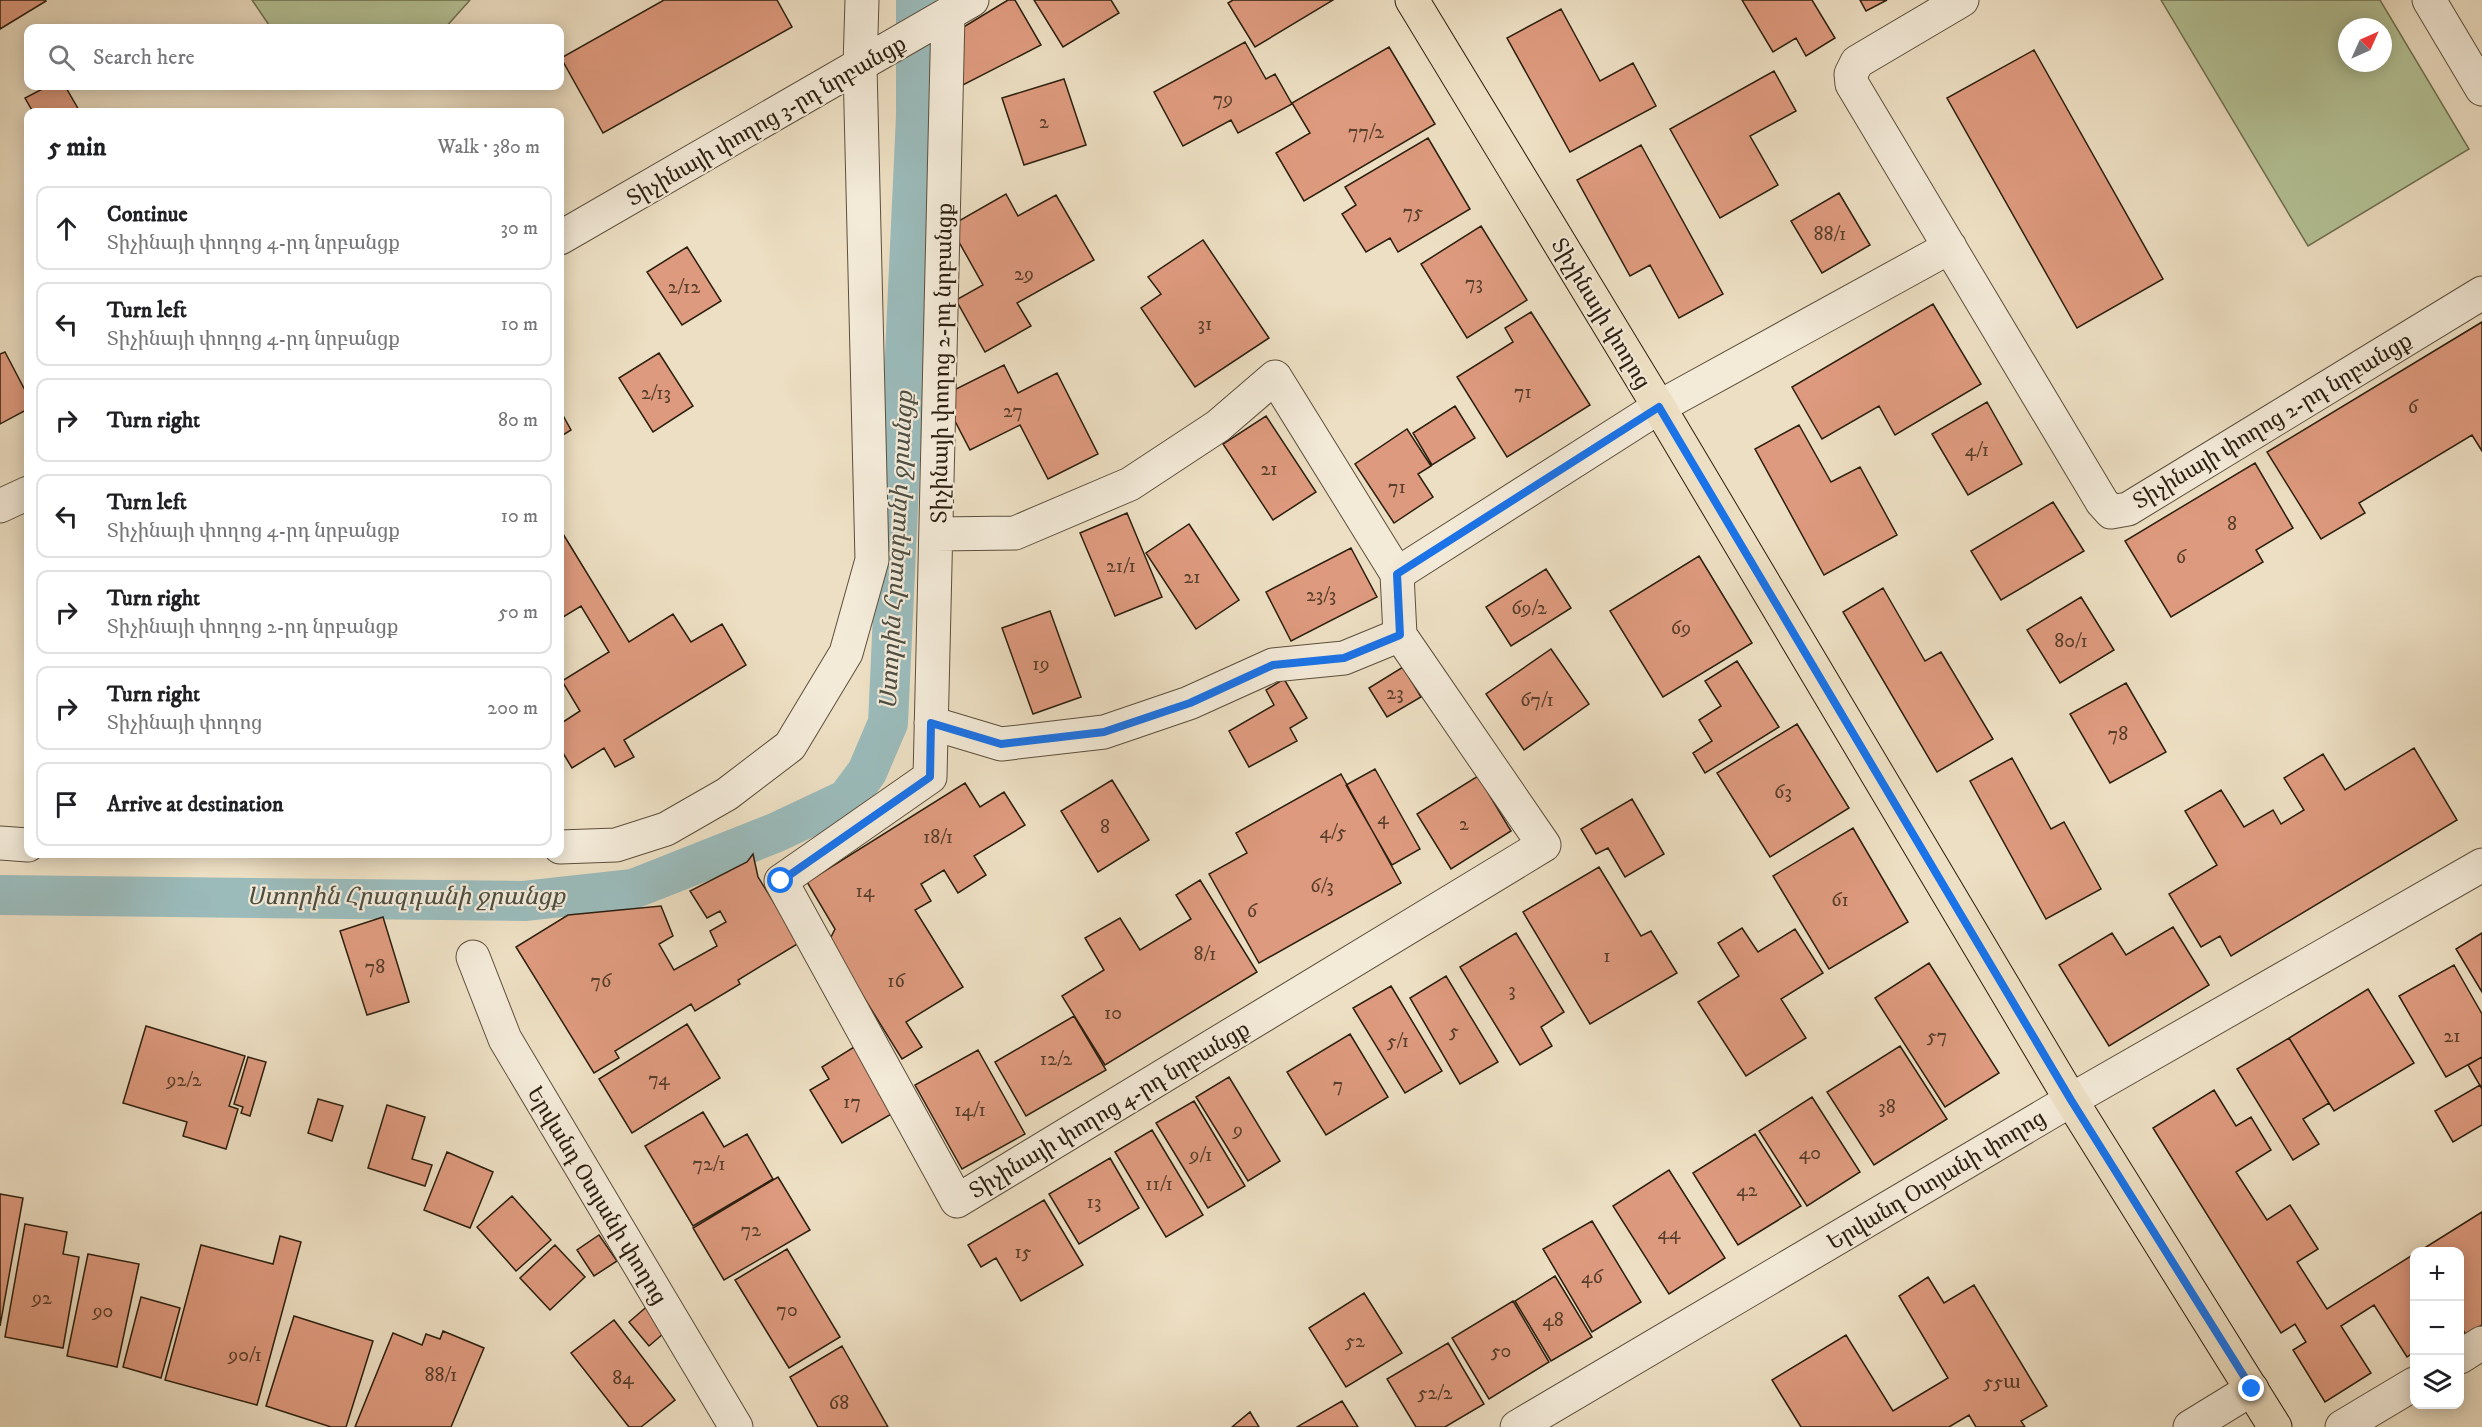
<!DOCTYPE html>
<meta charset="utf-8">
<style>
body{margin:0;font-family:"IM FELL DW Pica","Noto Serif Armenian",serif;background:#f6f6f6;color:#202124}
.controls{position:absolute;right:18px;bottom:18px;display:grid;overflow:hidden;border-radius:12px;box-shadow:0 3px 15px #0003}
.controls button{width:54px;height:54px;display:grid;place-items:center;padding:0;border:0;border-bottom:2px solid #e0e0e0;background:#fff;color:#202124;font:30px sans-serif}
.compass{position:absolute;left:2338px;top:18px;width:54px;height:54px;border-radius:50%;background:#fff;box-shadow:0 3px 15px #0003;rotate:45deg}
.stop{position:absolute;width:18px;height:18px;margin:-14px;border:4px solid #1a73e8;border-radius:50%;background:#fff}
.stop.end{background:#1a73e8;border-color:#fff;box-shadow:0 2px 6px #0008}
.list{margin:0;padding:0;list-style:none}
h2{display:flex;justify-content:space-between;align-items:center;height:78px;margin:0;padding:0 24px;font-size:26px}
h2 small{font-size:20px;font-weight:400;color:#757577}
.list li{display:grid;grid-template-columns:39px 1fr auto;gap:18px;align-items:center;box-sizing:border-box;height:84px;margin:0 12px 12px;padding:0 12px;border:2px solid #e0e0e0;border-radius:12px}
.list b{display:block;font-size:22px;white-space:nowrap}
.list p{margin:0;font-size:20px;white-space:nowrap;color:#757577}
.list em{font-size:20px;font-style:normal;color:#757577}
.icon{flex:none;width:33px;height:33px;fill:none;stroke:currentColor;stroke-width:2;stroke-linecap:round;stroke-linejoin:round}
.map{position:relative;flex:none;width:2482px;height:1427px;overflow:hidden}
.search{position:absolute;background:#fff;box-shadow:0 3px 15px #0003;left:24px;top:24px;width:540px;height:66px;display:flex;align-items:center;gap:15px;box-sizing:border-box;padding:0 21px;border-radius:12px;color:#757577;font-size:22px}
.panel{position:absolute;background:#fff;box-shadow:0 3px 15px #0003;left:24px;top:108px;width:540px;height:750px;border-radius:12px}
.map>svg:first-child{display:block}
.green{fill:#b4c397;stroke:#707153;stroke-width:1.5;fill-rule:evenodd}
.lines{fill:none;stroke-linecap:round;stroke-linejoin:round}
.canal{stroke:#9bbbbb;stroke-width:40}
.building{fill:#de9a7e;stroke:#2c1f0f;stroke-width:1.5}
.minor-casing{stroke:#5c4f3c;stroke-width:35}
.major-casing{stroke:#2c1f0f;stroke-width:35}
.minor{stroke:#f3ead8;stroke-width:33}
.major{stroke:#eddfc3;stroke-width:33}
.route{stroke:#1a73e8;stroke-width:8}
.labels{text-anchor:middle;stroke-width:4.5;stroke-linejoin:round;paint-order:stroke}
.number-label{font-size:20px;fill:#583e2b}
.street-label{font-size:22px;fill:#2c1f0f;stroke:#f3ead8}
.water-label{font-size:24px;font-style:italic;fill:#4d4e43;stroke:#f3ead8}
</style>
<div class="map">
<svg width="2482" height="1427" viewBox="0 0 2482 1427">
<rect width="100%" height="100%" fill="#eddfc3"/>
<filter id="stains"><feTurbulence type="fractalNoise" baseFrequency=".00333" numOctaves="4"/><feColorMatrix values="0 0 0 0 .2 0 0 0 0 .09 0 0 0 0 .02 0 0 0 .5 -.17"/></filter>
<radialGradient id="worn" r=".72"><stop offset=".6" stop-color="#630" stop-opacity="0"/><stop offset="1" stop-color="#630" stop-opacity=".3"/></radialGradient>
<path class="green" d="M252 0H470L445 28H271Z
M2161 0H2380L2469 149 2308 246ZM2347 27H2383V63H2347Z"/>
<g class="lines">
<path class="canal" d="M0 895 524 901 633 889 777 832 847 799 867 772 888 723 916 116V0"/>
</g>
<path class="building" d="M0 0H45L46 1 0 29Z
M664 0H777L792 27 603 133 561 58Z
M1008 0H1015L1041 45 955 89 957 31Z
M1034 0H1111L1119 13 1063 47Z
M1233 0H1333L1255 47 1228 3Z
M1742 0H1812L1835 38 1806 56 1796 38 1773 52Z
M1860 0H1887L1866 11Z
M1561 9 1600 81 1633 63 1656 106 1570 152 1507 38Z
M1245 42 1266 79 1275 74 1292 104 1238 133 1231 120 1183 146 1154 92Z
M1389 47 1435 124 1304 201 1276 153 1310 133 1292 103Z
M2034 50 2163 279 2077 328 1947 98Z
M1774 71 1796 111 1750 136 1778 185 1720 218 1670 129Z
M1064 79 1086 145 1024 165 1002 98Z
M48 86H65L80 112H33L25 98Z
M1428 138 1470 209 1398 252 1390 238 1366 252 1342 214 1356 205 1345 187Z
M1641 145 1723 294 1679 318 1650 265 1630 276 1577 180Z
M1839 193 1870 245 1822 273 1791 221Z
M1006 194 1018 216 1056 195 1094 260 1017 303 1031 326 985 352 956 300 983 285 950 226Z
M1481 226 1527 300 1467 338 1421 264Z
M1203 240 1269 338 1195 387 1141 308 1161 294 1148 277Z
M687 247 721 301 682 325 647 272Z
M1933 304 1981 384 1895 435 1879 406 1822 439 1792 387Z
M1531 312 1590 405 1507 457 1457 377 1513 342 1505 328Z
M2482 322V451L2472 435 2359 503 2365 513 2321 539 2267 452Z
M5 352 28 396V409L0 424V354Z
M659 353 693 406 653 432 619 378Z
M1004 365 1018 393 1057 373 1098 454 1048 479 1020 425 970 450 942 396Z
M1987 402 2022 464 1968 495 1932 434Z
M1455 406 1475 438 1432 465 1413 433Z
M560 410 571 430 560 437Z
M1266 416 1316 492 1273 520 1223 444Z
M1799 425 1831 482 1860 467 1897 535 1824 575 1755 449Z
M1407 429 1431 466 1418 474 1433 497 1394 523 1355 464Z
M2255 463 2293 528 2256 550 2263 562 2171 617 2125 541Z
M2053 502 2084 551 2001 600 1971 551Z
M1127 513 1162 597 1115 616 1080 533Z
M1189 524 1239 600 1196 629 1146 553Z
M560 529 629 642 673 614 691 642 722 624 746 665 624 740 634 757 615 767 604 748 572 768 560 748V724L580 711 562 681 609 652 581 606 560 619Z
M1351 548 1377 597 1291 641 1266 592Z
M1699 556 1752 643 1663 697 1610 611Z
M1546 569 1571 608 1511 646 1486 607Z
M1883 588 1925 661 1941 652 1993 739 1937 772 1843 612Z
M2081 597 2114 650 2060 683 2027 630Z
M1050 611 1081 697 1033 714 1002 628Z
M1551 649 1589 704 1524 750 1486 694Z
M1737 661 1779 727 1705 773 1693 753 1712 741 1699 720 1721 706 1705 681Z
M1403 667 1421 697 1387 717 1369 688Z
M1284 679 1307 718 1290 728 1297 741 1249 767 1229 731 1274 705 1266 690Z
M2126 683 2166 752 2110 783 2070 714Z
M1797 724 1849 808 1770 857 1717 773Z
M2414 748 2457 820 2231 956 2220 936 2201 947 2169 894 2217 865 2185 811 2221 790 2244 827 2273 810 2281 824 2304 810 2284 778 2323 754 2345 790Z
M2012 758 2051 829 2064 822 2101 889 2046 919 1970 781Z
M1375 769 1420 849 1392 865 1346 785Z
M1341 774 1401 883 1259 963 1209 874 1247 853 1236 833Z
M1478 776 1511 831 1451 869 1417 814Z
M1112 780 1149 840 1098 872 1061 811Z
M965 783 980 807 1004 792 1025 825 974 856 986 875 958 893 944 870 921 884 931 901 915 910 963 987 906 1022 922 1047 902 1059 829 941 835 929 807 882Z
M1632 799 1664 854 1625 877 1608 848 1596 854 1581 829Z
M1853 828 1908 922 1829 969 1773 876Z
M753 854 758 877 799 943 738 980 740 984 695 1011 691 1004 615 1051 619 1058 594 1073 516 947 568 915 661 906 673 936 659 944 674 970 717 946 710 931 726 922 720 911 707 918 690 891 747 862Z
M1599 867 1641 936 1651 931 1677 973 1590 1024 1523 912Z
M1200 880 1257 972 1105 1065 1062 996 1104 970 1085 938 1120 918 1140 950 1191 919 1176 895Z
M383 917 409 1002 367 1015 340 931Z
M2173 927 2209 985 2109 1046 2059 965 2112 933 2126 955Z
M1742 928 1758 952 1795 929 1823 973 1781 999 1806 1038 1746 1076 1698 1002 1739 976 1718 943Z
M1516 933 1564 1012 1541 1027 1552 1046 1520 1065 1460 967Z
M2482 933V992L2456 949Z
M1929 963 1999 1073 1945 1107 1875 998Z
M2454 965 2482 1014V1057L2446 1077 2399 996Z
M1446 976 1498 1062 1460 1084 1410 998Z
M1391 986 1442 1071 1405 1093 1353 1008Z
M2368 989 2414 1063 2334 1111 2289 1038Z
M1074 1016 1106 1070 1026 1116 995 1062Z
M687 1024 720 1078 632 1133 599 1079Z
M146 1026 245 1056 229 1106 238 1109 226 1149 183 1136 187 1122 123 1103Z
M1350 1034 1388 1097 1326 1135 1287 1072Z
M2289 1038 2329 1103 2303 1119 2319 1144 2293 1160 2237 1069Z
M1900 1046 1947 1119 1874 1165 1827 1092Z
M854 1047 893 1113 842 1143 810 1090 829 1079 822 1067Z
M978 1050 1025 1134 962 1169 915 1085Z
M248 1057 266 1062 250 1116 241 1113 243 1107 234 1104Z
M2482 1057V1089L2468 1065Z
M1229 1077 1280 1161 1248 1181 1196 1097Z
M2480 1085 2482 1089V1125L2453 1142 2435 1111Z
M2214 1090 2236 1126 2251 1117 2271 1150 2236 1172 2267 1220 2290 1205 2318 1249 2297 1262 2327 1309 2414 1254V1352L2407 1357 2374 1305 2341 1326 2371 1373 2325 1402 2293 1350 2306 1342 2295 1324 2281 1333 2153 1128Z
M1812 1097 1860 1172 1807 1206 1759 1131Z
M318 1099 343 1106 332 1141 308 1133Z
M1194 1101 1245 1186 1208 1208 1156 1123Z
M387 1105 425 1117 412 1159 432 1165 425 1186 368 1168Z
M703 1112 724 1147 747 1134 773 1179 693 1226 645 1146Z
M1152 1130 1203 1215 1166 1237 1115 1152Z
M1755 1134 1801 1206 1738 1245 1693 1173Z
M447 1152 493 1172 470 1228 424 1210Z
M1110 1158 1139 1208 1079 1244 1049 1194Z
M1669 1170 1725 1258 1669 1294 1613 1206Z
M778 1177 810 1230 724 1280 693 1228Z
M0 1194 23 1198 0 1326Z
M512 1196 551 1240 516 1271 477 1227Z
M1044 1200 1083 1265 1021 1301 996 1258 981 1267 968 1245Z
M2482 1212V1325L2466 1335 2460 1324V1252H2418Z
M1592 1221 1641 1302 1592 1332 1543 1249Z
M25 1224 67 1232 63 1254 79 1257 63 1348 5 1337Z
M599 1235 617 1261 594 1276 577 1250Z
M280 1236 301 1242 257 1405 165 1380 201 1245 273 1264Z
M555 1245 585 1277 550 1310 520 1278Z
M787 1249 840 1337 789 1368 735 1280Z
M88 1254 139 1264 117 1367 67 1356Z
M1555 1276 1592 1337 1551 1361 1515 1301Z
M1928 1277 1944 1303 1974 1285 2047 1406 2021 1421 2025 1427H1976L1969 1415 1949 1427H1801L1772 1380 1846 1335 1893 1411 1948 1378 1899 1296Z
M1364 1293 1402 1353 1346 1387 1309 1328Z
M141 1297 180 1308 161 1378 123 1367Z
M1513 1301 1549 1362 1489 1399 1452 1338Z
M651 1303 671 1327 649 1346 629 1322Z
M294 1316 373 1341 346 1427H331L266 1406Z
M614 1320 675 1400 641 1427H629L571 1353Z
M443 1331 484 1348 451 1427H355L393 1333 422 1345 426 1334 440 1339Z
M1448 1343 1484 1404 1445 1427H1416L1387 1379Z
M842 1346 888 1427H818L790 1377Z
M1342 1401 1358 1427H1297Z
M1250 1412 1259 1427H1232Z"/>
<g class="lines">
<g class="minor-casing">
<path id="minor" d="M1962 0 1857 62 1851 74 1852 84 2102 502 2111 512 2128 509 2482 293
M2429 0 2482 89
M560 238 972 0
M0 506 28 493
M936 534 1015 533 1130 484 1218 426 1275 377 1397 574 1400 635 1544 845 957 1201 781 881 930 777 948 15
M1397 574 1659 407 1950 247
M931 723 1001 744 1104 732 1189 703 1273 665 1344 658 1400 635
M0 843 28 845
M560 847 616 845 666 829 727 794 790 746 846 653 872 560 860 66 862 0
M473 957 505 1039 736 1427
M2460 1357 2482 1343
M1517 1427 2071 1100 2482 865
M2190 1427 2252 1389
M2342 1427 2414 1384"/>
</g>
<g class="major-casing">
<path id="major" d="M1412 0 1659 407 2071 1100 2275 1427"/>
</g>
<use href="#minor" class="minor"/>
<use href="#major" class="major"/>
</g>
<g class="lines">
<path class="route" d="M781 881 930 777 931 723 1001 744 1104 732 1190 703 1273 665 1344 658 1400 635 1397 574 1659 407 2071 1100 2252 1389"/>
</g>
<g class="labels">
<g class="number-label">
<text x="1223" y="105">79</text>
<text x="1044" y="128">2</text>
<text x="1366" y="138">77/2</text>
<text x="1413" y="218">75</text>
<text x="1830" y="240">88/1</text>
<text x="1024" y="280">29</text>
<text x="1474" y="289">73</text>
<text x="684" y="293">2/12</text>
<text x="1205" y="330">31</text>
<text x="1523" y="398">71</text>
<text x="656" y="399">2/13</text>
<text x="2413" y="413">6</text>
<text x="1013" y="417">27</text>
<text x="1977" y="456">4/1</text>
<text x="1269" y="475">21</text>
<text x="1397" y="493">71</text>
<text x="2232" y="530">8</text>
<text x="2181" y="563">6</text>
<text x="1121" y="572">21/1</text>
<text x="1192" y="583">21</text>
<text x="1321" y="601">23/3</text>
<text x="1529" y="614">69/2</text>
<text x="1681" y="634">69</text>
<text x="2071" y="647">80/1</text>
<text x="1041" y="670">19</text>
<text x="1395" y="699">23</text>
<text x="1537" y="706">67/1</text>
<text x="2118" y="740">78</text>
<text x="1783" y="798">63</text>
<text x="1383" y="824">4</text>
<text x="1464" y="830">2</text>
<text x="1105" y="833">8</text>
<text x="1333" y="838">4/5</text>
<text x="938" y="843">18/1</text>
<text x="1322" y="892">6/3</text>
<text x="865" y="897">14</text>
<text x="1840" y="906">61</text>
<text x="1252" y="917">6</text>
<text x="1205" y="960">8/1</text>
<text x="1607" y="962">1</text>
<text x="375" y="973">78</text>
<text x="601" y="987">76</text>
<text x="896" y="987">16</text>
<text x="1512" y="996">3</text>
<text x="1113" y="1019">10</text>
<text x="1454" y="1037">5</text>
<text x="1937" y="1042">57</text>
<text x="2452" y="1042">21</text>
<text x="1398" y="1047">5/1</text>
<text x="1056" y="1065">12/2</text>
<text x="659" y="1085">74</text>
<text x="184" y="1086">92/2</text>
<text x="1338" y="1091">7</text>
<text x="852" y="1108">17</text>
<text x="1887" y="1113">38</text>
<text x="970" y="1116">14/1</text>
<text x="1238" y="1136">9</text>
<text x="1810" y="1159">40</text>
<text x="1201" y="1161">9/1</text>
<text x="709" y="1170">72/1</text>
<text x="1159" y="1190">11/1</text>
<text x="1747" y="1196">42</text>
<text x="1094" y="1208">13</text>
<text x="751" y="1236">72</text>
<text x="1669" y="1239">44</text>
<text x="1023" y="1258">15</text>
<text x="1592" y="1283">46</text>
<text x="42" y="1304">92</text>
<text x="787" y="1316">70</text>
<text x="103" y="1317">90</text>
<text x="1553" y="1326">48</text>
<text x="1355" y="1347">52</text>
<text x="1501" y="1357">50</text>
<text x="245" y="1361">90/1</text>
<text x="441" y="1381">88/1</text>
<text x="623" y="1384">84</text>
<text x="2002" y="1388">55ա</text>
<text x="1435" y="1399">52/2</text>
<text x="839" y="1409">68</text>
</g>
<g class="street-label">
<text transform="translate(766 120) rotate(-30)" y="8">Տիչինայի փողոց 3-րդ նրբանցք</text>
<text transform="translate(1602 313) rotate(59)" y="8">Տիչինայի փողոց</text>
<text transform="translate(941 363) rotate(-89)" y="8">Տիչինայի փողոց 2-րդ նրբանցք</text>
<text transform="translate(2272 420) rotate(-31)" y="8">Տիչինայի փողոց 2-րդ նրբանցք</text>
<text transform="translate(1109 1109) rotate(-31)" y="8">Տիչինայի փողոց 4-րդ նրբանցք</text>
<text transform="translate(1936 1179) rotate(-31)" y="8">Երվանդ Օտյանի փողոց</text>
<text transform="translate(598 1195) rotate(59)" y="8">Երվանդ Օտյանի փողոց</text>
</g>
<g class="water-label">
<text transform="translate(896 550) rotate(-87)" y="8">Ստորին Հրազդանի ջրանցք</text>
<text x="406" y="904">Ստորին Հրազդանի ջրանցք</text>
</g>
</g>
<rect width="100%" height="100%" filter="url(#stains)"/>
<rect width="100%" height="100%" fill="url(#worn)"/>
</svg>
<div class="controls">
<button>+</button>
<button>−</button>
<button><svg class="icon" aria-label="layers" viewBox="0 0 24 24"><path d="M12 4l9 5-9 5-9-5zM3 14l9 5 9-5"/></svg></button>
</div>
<svg class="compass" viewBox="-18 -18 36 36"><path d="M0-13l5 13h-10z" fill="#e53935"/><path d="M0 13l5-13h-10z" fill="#757577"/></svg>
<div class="stop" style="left:781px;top:881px"></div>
<div class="stop end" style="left:2252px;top:1389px"></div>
<div class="search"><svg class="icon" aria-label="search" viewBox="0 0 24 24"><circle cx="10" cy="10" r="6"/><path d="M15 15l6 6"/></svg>Search here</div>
<section class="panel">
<h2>5 min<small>Walk · 380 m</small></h2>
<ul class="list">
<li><svg class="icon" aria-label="ahead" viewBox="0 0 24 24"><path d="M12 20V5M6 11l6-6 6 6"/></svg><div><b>Continue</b><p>Տիչինայի փողոց 4-րդ նրբանցք</p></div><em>30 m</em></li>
<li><svg class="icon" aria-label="left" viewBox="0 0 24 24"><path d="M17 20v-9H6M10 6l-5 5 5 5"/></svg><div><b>Turn left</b><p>Տիչինայի փողոց 4-րդ նրբանցք</p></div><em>10 m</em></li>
<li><svg class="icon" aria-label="right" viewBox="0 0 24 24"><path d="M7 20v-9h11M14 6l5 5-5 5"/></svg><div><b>Turn right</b></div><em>80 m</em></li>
<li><svg class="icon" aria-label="left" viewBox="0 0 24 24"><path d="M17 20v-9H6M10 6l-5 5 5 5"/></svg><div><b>Turn left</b><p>Տիչինայի փողոց 4-րդ նրբանցք</p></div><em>10 m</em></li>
<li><svg class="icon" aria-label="right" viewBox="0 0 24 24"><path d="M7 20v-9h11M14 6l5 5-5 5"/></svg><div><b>Turn right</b><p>Տիչինայի փողոց 2-րդ նրբանցք</p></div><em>50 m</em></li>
<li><svg class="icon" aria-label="right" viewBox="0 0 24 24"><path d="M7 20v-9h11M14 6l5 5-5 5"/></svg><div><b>Turn right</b><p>Տիչինայի փողոց</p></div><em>200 m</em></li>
<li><svg class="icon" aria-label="arrive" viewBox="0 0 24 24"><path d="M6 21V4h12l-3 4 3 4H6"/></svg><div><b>Arrive at destination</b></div></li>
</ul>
</section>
</div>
